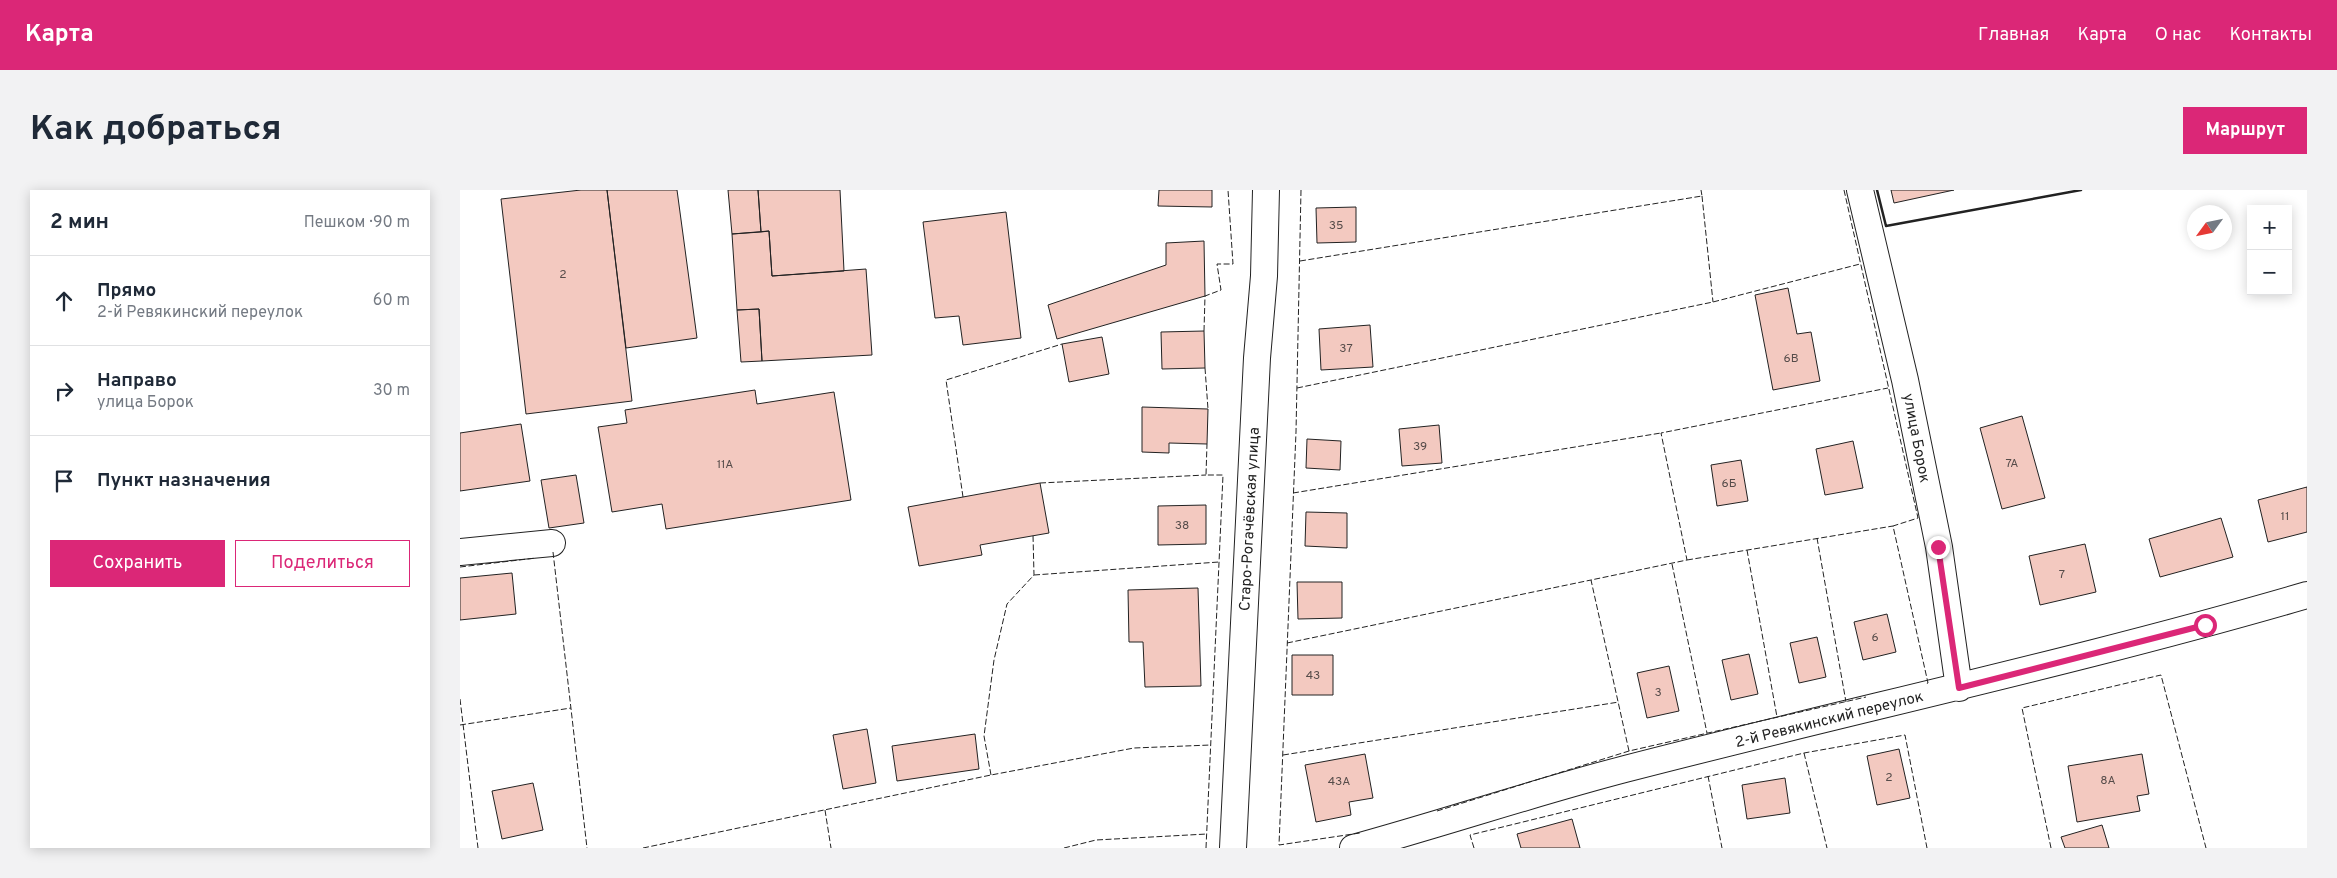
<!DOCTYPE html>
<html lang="ru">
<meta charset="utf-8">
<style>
body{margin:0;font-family:Overpass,sans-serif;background:#f2f2f3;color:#1f2937}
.controls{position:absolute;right:15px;top:15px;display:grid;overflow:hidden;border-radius:0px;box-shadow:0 2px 12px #0003}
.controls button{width:45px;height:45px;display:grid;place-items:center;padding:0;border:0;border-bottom:1px solid #e0e1e3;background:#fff;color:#1f2937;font:25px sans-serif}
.compass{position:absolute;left:1727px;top:15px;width:45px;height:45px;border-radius:50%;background:#fff;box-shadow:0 2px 12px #0003;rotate:237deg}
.stop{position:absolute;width:15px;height:15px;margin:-11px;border:4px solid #db2777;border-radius:50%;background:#fff}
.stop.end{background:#db2777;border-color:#fff;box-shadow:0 1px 5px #0008}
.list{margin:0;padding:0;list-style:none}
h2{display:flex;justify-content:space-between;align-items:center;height:65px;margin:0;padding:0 20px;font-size:21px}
h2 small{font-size:16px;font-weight:400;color:#747a83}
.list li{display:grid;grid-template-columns:32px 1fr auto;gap:15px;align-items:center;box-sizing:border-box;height:90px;padding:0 20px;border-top:1px solid #e0e1e3}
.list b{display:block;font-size:19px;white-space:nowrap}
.list p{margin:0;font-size:16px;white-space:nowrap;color:#747a83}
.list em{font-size:16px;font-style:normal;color:#747a83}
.actions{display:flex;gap:10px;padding:15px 20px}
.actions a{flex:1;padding:11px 0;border:1px solid #db2777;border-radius:0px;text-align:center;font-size:18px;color:#db2777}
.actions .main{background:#db2777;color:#fff}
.icon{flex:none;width:28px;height:28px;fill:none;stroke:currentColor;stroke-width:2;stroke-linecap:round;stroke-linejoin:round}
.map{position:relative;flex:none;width:1847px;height:658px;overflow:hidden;border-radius:0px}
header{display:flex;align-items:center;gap:30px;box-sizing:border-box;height:70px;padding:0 25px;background:#db2777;color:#fff}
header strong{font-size:24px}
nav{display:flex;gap:28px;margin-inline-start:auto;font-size:18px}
.intro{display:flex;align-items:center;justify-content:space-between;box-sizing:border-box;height:120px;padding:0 30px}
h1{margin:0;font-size:35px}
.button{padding:12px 22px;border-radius:0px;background:#db2777;color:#fff;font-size:18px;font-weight:700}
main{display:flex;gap:30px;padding:0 30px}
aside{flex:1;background:#fff;border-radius:0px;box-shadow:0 2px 12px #0003}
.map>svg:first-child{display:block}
.building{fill:#f3c9c0;stroke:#222}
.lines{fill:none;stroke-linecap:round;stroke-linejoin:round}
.street-casing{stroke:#222;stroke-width:28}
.street{stroke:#fff;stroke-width:26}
.fence{stroke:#222;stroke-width:1;stroke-dasharray:6 2.5;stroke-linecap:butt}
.wall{stroke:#222;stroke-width:2.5}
.route{stroke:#db2777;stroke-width:6}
.labels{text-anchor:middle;stroke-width:4;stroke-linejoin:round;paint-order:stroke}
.number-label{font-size:12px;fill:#564c4a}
.street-label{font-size:15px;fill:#222;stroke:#fff}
</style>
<header>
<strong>Карта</strong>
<nav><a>Главная</a><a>Карта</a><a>О нас</a><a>Контакты</a></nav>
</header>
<div class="intro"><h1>Как добраться</h1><a class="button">Маршрут</a></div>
<main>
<aside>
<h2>2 мин<small>Пешком · 90 m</small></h2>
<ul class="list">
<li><svg class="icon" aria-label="ahead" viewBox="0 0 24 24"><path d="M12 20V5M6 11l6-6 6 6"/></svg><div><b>Прямо</b><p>2-й Ревякинский переулок</p></div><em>60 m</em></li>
<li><svg class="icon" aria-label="right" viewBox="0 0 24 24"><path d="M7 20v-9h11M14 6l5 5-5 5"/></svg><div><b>Направо</b><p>улица Борок</p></div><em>30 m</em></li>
<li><svg class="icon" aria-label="arrive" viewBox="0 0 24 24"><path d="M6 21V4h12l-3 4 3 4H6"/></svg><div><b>Пункт назначения</b></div></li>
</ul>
<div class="actions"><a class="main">Сохранить</a><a>Поделиться</a></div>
</aside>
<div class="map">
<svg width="1847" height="658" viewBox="0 0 1847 658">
<rect width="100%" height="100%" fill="#fff"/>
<path class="building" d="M121 0H147L172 211 66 224 41 9Z
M147 0H217L237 148 166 158Z
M268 0H298L301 42 272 44Z
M298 0H380L384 81 312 86 309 41 301 42Z
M699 0H752V17L698 16Z
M1431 0H1494L1434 13Z
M896 17V52L857 53 856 18Z
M546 22 561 148 503 155 499 126 475 128 463 32Z
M309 41 312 86 406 79 412 165 302 171 299 119 277 120 272 44Z
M744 51 745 106 597 149 588 115 706 75V53Z
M1328 98 1337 144 1351 142 1360 191 1313 200 1295 105Z
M299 119 302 171 281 172 277 120Z
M910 135 913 177 861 180 859 139Z
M744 141 745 178 702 179 701 142Z
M642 147 649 184 609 192 602 154Z
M295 200 297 214 374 202 391 310 206 339 202 314 152 322 138 237 167 233 165 220Z
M682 217 748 219 747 254 709 253V263L682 262Z
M1562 226 1585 308 1542 319 1520 238Z
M61 234 70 291 0 301V243Z
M979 235 982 273 942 276 939 239Z
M847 249 881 251 880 280 846 278Z
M1393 251 1403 298 1365 305 1356 259Z
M1281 270 1288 311 1257 316 1251 275Z
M116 285 124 333 89 338 81 290Z
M580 293 589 343 520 355 522 365 459 376 448 317Z
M1847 297V342L1808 352 1798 310Z
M746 315V354L698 355V316Z
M846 322 887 323V358L845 356Z
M1761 328 1773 367 1700 387 1689 349Z
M1625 354 1636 402 1580 415 1569 366Z
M52 383 56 424 0 430V388Z
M837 392H882V428L838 429Z
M738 398 741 496 685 497 683 452H669L668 400Z
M1427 424 1436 462 1403 470 1394 432Z
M1357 447 1366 487 1339 493 1330 453Z
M1289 464 1298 504 1271 510 1262 470Z
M832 465H873V505H832Z
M1209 476 1219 521 1187 528 1177 483Z
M407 539 416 593 383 599 373 545Z
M515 544 519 579 437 591 432 556Z
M1439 559 1450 608 1417 615 1407 566Z
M905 564 913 608 889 612 891 625 856 632 845 575Z
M1682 564 1689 604 1677 606 1680 621 1617 632 1608 576Z
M1325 588 1330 623 1287 629 1282 595Z
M73 593 83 640 42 649 32 601Z
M1112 629 1120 658H1061L1057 644Z
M1642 635 1649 658H1605L1601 647Z"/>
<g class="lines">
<g class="street-casing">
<path id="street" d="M1400 0 1445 190 1479 357 1499 498
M0 362 92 353
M773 658 797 168 804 86 806 0
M893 658C984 633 1073 603 1165 579 1392 520 1621 471 1847 405"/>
</g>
<use href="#street" class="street"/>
<path class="fence" d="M841 0 836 242 819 655 900 643
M1384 0 1458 328 1433 336 1468 493 1465 494
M1242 6 1253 112
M840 71 1242 6 1241 0
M744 141 745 106 761 100 757 74H773L768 0
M745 178 748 219
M837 198 1253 112 1400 74
M580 293 746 285
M833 303 1201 243
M503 307 486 190 602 154
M1357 348 1386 512
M1287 360 1317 527
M93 362 127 658
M1227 370 1433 336
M1212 374 1247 543
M0 377 76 368
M574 385 759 372
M827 453 1131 390
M0 509 18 658
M0 535 111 518
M1169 561 1131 390 1227 370 1201 243 1428 198
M1344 563 1367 658
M823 565 1159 512
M531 585 524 546 534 470 547 414 574 385 573 345
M1248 586 1262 658
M365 620 371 658
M977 621 1169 561 1406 507
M183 658 531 585 674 558 751 555
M604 658 636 650 747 644
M746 658 763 285H746L747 254
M1014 658 1010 645 1344 563 1445 545 1467 658
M1591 658 1562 518 1701 485 1746 658"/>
<path class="wall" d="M1417 0 1426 36 1621 0"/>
</g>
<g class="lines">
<path class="route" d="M1478 357 1499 498 1745 435"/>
</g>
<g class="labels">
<g class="number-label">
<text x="876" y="39">35</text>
<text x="103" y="88">2</text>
<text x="886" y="162">37</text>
<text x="1331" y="172">6В</text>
<text x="960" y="260">39</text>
<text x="1552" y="277">7А</text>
<text x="265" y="278">11А</text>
<text x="1269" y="297">6Б</text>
<text x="1825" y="330">11</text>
<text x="722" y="339">38</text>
<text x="1602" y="388">7</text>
<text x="1415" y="451">6</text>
<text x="853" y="489">43</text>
<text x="1198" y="506">3</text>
<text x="1429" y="591">2</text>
<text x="1648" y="594">8А</text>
<text x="879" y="595">43А</text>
</g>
<g class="street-label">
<text transform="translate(1457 248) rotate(79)" y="5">улица Борок</text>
<text transform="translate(789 329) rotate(-87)" y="5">Старо-Рогачёвская улица</text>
<text transform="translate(1369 529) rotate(-14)" y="5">2-й Ревякинский переулок</text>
</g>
</g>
</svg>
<div class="controls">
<button>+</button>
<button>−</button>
</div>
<svg class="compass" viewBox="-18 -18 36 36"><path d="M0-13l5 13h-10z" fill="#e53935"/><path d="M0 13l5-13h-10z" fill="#747a83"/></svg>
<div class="stop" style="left:1745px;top:435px"></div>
<div class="stop end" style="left:1478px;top:357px"></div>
</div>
</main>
